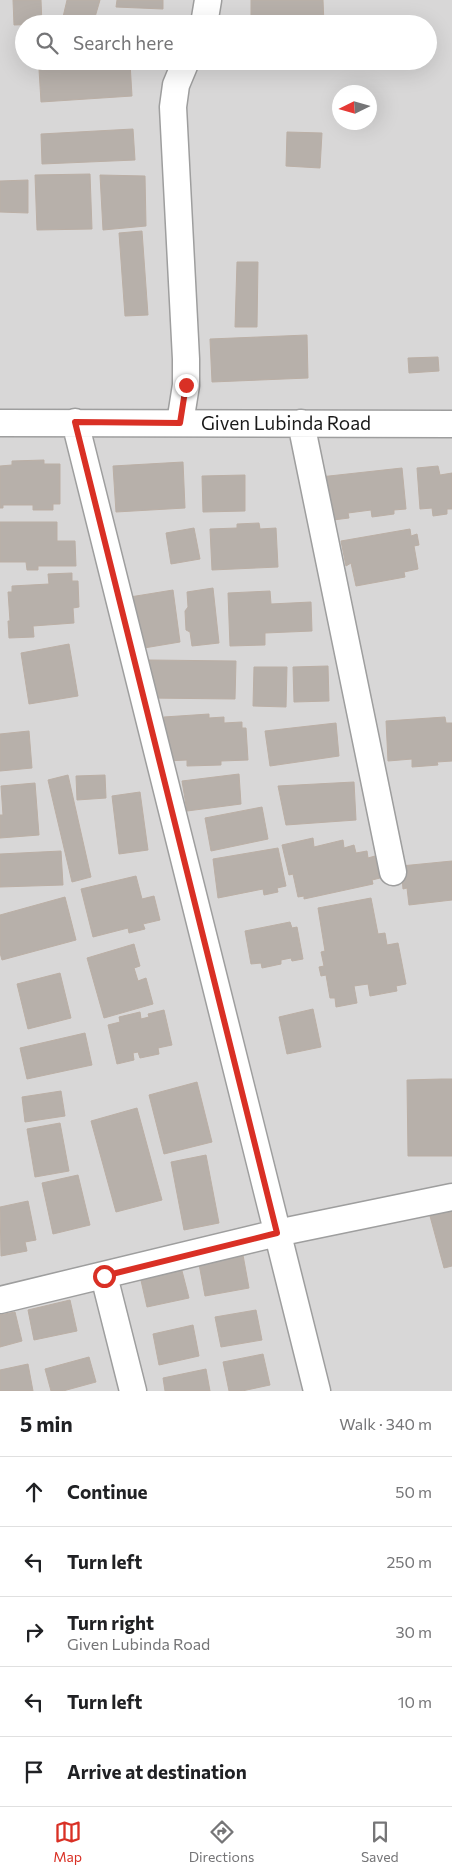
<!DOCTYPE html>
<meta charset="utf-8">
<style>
body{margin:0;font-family:Commissioner,sans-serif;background:#f6f6f6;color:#202124}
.compass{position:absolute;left:332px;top:85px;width:45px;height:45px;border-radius:50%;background:#fff;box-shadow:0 5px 20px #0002;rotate:265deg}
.stop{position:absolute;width:15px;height:15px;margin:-11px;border:4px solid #d93025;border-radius:50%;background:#fff}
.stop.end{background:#d93025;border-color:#fff;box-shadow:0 1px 5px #0008}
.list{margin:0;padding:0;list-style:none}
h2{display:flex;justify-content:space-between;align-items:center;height:65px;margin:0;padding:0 20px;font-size:21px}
h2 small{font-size:16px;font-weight:400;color:#757577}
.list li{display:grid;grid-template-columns:32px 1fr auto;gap:15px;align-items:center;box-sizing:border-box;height:70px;padding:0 20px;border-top:1px solid #e0e0e0}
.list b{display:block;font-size:19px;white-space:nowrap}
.list p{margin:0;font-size:16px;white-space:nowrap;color:#757577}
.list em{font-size:16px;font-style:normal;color:#757577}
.icon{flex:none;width:28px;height:28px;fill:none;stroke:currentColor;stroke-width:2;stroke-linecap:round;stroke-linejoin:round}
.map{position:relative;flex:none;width:452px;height:1391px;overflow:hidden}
.search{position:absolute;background:#fff;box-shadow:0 5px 20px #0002;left:15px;right:15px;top:15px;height:55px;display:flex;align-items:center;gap:12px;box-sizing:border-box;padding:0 18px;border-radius:28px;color:#757577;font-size:19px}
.sheet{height:415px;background:#fff}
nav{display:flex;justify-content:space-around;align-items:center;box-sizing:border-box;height:70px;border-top:1px solid #e0e0e0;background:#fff;font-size:14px;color:#757577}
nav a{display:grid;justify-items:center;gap:2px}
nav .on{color:#d93025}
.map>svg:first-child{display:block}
.residential{fill:#d8d7d7;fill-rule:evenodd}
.building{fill:#b7b0aa;stroke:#bbafa5}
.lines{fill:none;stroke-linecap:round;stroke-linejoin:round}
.minor-casing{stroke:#9e9e9e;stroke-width:29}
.minor{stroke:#fff;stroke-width:26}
.route{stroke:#d93025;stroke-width:6}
.labels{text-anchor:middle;stroke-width:5;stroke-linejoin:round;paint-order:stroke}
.street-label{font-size:19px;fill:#1a1a1a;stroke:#fff}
</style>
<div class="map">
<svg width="452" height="1391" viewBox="0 0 452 1391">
<rect width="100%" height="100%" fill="#ebe8e1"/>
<path class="residential" d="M0 0H452V1391H0ZM24 24H428V61H24ZM340 92H370V122H340Z"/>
<path class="building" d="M13 0H41L42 24 14 25Z
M67 0H100L93 24H87L63 17Z
M117 0H163V9L116 7Z
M251 0H323L324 24H301V19H294L293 22 266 23V19H251Z
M130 63 132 96 41 102 39 69Z
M133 129 135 160 42 164 41 134Z
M287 132 322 133 320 168 286 166Z
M90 174 92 229 37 230 35 175Z
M100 175 145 176 146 226 103 230Z
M28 180V213L0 212V181Z
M142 231 148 315 125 316 119 233Z
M237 262H258L257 327H235Z
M307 335 308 378 212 382 210 339Z
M438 357 439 371 409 373 408 358Z
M44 460V464H60V504H53V510H33V505H3V508H0V466L12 465V461Z
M183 462 185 508 116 512 113 466Z
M438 466 440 475 452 473V509H447V514L433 516 432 508 420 509 417 468Z
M402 468 406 509 394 510V514L372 517 371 510 348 513 349 518 325 521 320 477Z
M245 475V511L203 512 202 476Z
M0 522H57V541H75L76 566H38V570H27L26 562H0Z
M259 523 260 529 276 528 278 567 212 570 210 529 237 528V524Z
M194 528 200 559 171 564 166 533Z
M410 529 411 536 417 534 419 545 414 546 418 569 404 572 405 577 356 586 351 563 346 566 341 541Z
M72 573V581H78L79 607 73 608 74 623 33 626 34 637 9 638 8 621H10L8 592H12V586L49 584 48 574Z
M213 588 219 643 192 646 190 632 186 630 185 611 188 607 187 592Z
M173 590 180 642 138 649 130 597Z
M270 591 271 604 311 602 312 631 265 633V645L230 646 228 593Z
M69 644 78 696 29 704 21 653Z
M149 660 236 661 235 699 149 698Z
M328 666 329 701 294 702 293 667Z
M254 667H287L286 707 253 706Z
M209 714V718L224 717V723L242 722V728H246L248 760 221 761V765L187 766V760L166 761 164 717Z
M445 717 446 723H452V761L437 762 438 765 412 767V759L388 761 386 721Z
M336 723 339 756 270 766 265 731Z
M29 731 32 768 0 771V734Z
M239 774 241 804 187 811 182 781Z
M68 775 91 877 72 882 48 780Z
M105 775 106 798 77 800 76 776Z
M354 782 356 820 286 825 278 786Z
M35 783 39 835 0 838V815H3L1 786Z
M140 792 148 850 119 854 112 796Z
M262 807 268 839 211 851 205 818Z
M313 838 314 847 343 840 344 848 354 845 356 853 367 851 368 858 375 856 380 878 372 880 373 884 304 899V896L298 897 293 874 289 875 282 845Z
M278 848 286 886 277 888 278 892 264 895 263 889 218 898 213 859Z
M61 851 63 885 0 887V854Z
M452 861V900L409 905 407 888 403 889 401 866Z
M136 876 142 899 154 896 160 920 143 924 145 929 129 933 128 928 93 937 81 889Z
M65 897 76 940 2 960 0 953V915Z
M371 898 378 934 385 933 387 945 398 943 406 984 396 986 397 991 370 996 368 984 354 986 357 1003 336 1007 335 998H330L326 975 321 976 319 967 324 966 321 952 325 951 318 908Z
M290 922 292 928 297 927 303 959 292 961 291 958 281 960V964L262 968 261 963 251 964 245 931Z
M134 944 140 966 134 968 138 981 146 978 153 1004 104 1018 87 958Z
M60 973 71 1018 28 1029 17 984Z
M313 1009 321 1047 287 1054 279 1017Z
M164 1010 172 1045 158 1048 159 1054 140 1058 138 1052 133 1053 134 1060 117 1064 108 1025 120 1022 119 1017 140 1012 141 1019 149 1017 148 1014Z
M85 1033 92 1065 27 1079 20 1048Z
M442 1079H452V1156H408L407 1080Z
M197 1082 212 1142 164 1154 149 1095Z
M61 1091 65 1116 25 1122 22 1097Z
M137 1108 162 1200 116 1212 91 1121Z
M60 1123 69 1171 35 1177 27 1129Z
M206 1155 219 1223 184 1230 171 1162Z
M78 1175 90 1225 53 1234 42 1183Z
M28 1201 36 1240 25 1242 27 1251 1 1256 0 1207Z
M452 1211V1266L444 1268 430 1216Z
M243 1255 249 1288 205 1296 199 1264Z
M181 1267 189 1298 147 1307 140 1276Z
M70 1300 77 1331 34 1340 28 1310Z
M256 1310 262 1340 221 1347 215 1317Z
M15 1312 22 1341 0 1347V1315Z
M193 1325 199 1356 159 1365 153 1334Z
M263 1354 270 1385 242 1391H229L223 1362Z
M89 1357 96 1382 63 1391H51L45 1369Z
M28 1364 33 1391H0V1370Z
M206 1369 210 1391H165L163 1378Z"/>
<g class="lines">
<g class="minor-casing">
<path id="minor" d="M204 24 208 0
M75 422 317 1391
M0 423 452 424
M180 423 186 385V359L173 107 176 85 186 61
M301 423 393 872
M104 1276 133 1391
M0 1300 277 1233 452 1197"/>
</g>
<use href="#minor" class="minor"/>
</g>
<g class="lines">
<path class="route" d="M104 1276 277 1233 75 422 180 423 186 385"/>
</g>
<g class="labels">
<g class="street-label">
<text x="286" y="430">Given Lubinda Road</text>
</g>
</g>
</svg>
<svg class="compass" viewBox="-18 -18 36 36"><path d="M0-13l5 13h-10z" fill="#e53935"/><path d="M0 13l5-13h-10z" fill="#757577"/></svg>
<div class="stop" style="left:104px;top:1276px"></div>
<div class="stop end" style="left:186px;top:385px"></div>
<div class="search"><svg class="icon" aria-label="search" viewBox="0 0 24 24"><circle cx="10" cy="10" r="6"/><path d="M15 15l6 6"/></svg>Search here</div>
</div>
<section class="sheet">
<h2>5 min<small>Walk · 340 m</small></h2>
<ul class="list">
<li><svg class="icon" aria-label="ahead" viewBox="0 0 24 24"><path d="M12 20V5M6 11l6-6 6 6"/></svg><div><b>Continue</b></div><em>50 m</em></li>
<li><svg class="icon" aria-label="left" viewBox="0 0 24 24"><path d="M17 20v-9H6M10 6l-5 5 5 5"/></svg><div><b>Turn left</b></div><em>250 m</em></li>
<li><svg class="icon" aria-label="right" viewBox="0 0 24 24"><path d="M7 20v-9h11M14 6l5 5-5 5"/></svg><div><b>Turn right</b><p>Given Lubinda Road</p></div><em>30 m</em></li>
<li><svg class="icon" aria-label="left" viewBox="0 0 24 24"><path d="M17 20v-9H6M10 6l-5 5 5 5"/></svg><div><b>Turn left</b></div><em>10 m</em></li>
<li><svg class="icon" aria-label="arrive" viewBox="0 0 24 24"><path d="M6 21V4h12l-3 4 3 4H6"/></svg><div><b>Arrive at destination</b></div></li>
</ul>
</section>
<nav>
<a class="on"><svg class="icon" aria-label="map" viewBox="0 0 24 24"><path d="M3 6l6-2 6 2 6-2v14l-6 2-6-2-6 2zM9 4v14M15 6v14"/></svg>Map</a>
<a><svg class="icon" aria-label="directions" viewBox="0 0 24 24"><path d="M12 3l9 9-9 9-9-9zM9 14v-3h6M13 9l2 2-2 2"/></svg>Directions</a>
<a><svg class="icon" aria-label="saved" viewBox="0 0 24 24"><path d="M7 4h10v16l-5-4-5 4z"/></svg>Saved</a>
</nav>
